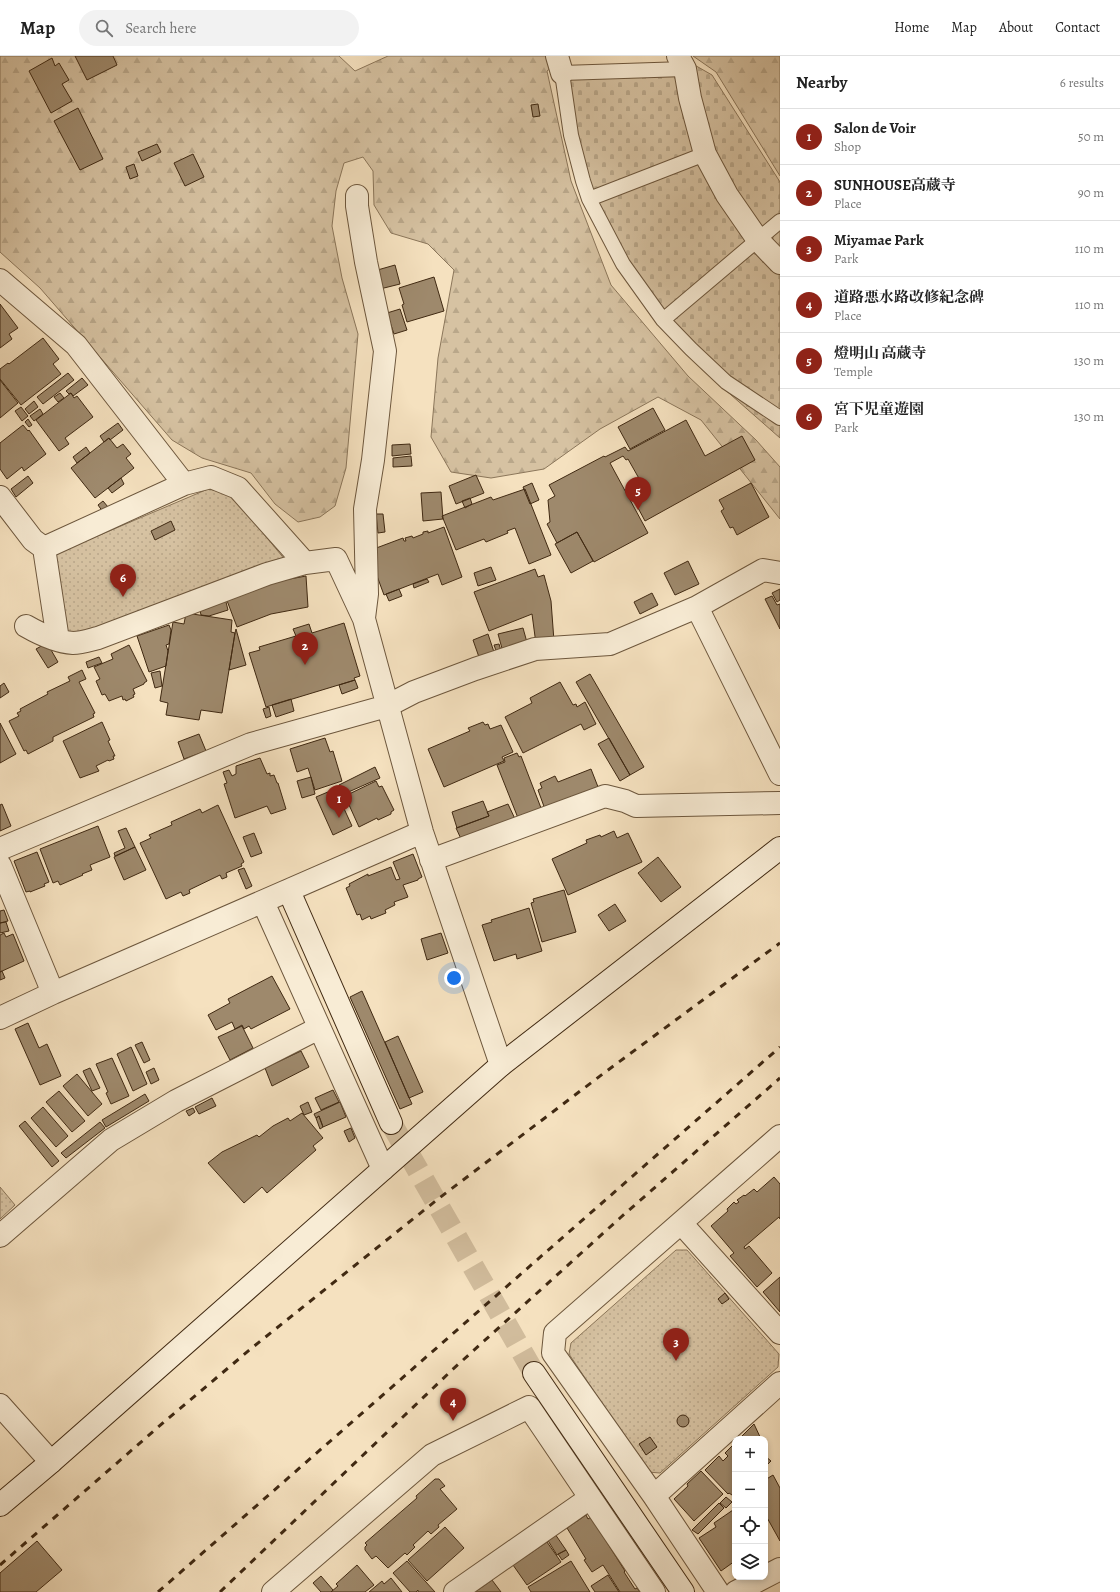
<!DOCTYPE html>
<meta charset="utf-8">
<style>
body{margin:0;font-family:Alegreya,"Noto Serif JP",serif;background:#f2f2f2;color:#222}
.controls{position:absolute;right:12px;bottom:12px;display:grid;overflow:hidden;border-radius:8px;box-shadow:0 2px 6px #0003}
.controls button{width:36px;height:36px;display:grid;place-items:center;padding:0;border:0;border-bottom:1px solid #e0e0e0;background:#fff;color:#222;font:20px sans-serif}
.you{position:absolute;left:454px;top:922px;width:14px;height:14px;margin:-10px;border:3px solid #fff;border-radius:50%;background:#1a73e8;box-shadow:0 0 0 6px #1a73e833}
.badge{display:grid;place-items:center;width:26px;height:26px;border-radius:50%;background:#8f2418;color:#fff;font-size:13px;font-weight:700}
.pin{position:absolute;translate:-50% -33px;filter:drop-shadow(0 1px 2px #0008)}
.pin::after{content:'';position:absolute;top:21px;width:14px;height:12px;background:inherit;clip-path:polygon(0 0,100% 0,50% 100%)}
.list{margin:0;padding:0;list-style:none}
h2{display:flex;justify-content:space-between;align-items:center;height:52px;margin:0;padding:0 16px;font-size:17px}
h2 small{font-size:13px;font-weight:400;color:#767676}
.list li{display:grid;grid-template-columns:26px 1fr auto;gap:12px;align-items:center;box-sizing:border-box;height:56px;padding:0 16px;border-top:1px solid #e0e0e0}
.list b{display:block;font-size:15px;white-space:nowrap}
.list p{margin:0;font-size:13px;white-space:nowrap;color:#767676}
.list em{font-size:13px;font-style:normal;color:#767676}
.icon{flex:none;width:22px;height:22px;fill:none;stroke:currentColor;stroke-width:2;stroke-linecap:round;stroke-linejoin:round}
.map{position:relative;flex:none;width:780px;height:1536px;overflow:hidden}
header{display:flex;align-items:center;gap:24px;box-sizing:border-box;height:56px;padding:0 20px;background:#fff;border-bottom:1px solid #e0e0e0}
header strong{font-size:19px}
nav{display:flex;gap:22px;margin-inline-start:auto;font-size:14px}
.search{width:280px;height:36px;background:#f2f2f2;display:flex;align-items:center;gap:10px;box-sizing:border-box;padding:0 14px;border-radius:22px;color:#767676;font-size:15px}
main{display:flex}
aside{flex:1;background:#fff}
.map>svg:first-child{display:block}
.grass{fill:url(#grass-dots);stroke:#8b765a}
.forest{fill:url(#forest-firs);stroke:#8b765a}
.cemetery{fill:url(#cemetery-stones);stroke:#8b765a}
.building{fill:#9e896c;stroke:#402912}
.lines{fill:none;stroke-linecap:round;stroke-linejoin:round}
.secondary-tunnel{stroke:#d1bc9c;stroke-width:22;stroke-dasharray:22 11;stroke-linecap:butt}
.lane-casing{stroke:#6d573d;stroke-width:16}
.street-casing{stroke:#6d573d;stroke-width:24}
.secondary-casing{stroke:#402912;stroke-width:24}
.lane{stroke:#f8ecd5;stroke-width:14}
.street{stroke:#f8ecd5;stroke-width:22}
.secondary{stroke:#f8ecd5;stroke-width:22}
.rail{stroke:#402912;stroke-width:3;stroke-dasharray:7 7;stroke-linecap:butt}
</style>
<header>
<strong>Map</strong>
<div class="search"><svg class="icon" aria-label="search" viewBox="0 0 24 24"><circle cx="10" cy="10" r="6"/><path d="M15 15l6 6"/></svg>Search here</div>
<nav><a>Home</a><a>Map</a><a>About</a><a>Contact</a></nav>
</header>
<main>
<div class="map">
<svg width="780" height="1536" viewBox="0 0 780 1536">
<defs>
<pattern id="grass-dots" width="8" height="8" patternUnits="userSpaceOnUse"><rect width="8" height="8" fill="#d6c2a2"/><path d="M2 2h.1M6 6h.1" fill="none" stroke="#b9a78a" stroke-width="1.8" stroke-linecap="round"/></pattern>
<pattern id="forest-firs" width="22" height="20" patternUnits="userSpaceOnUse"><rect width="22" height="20" fill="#d6c2a2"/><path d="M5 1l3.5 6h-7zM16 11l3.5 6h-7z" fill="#b9a78a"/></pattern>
<pattern id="cemetery-stones" width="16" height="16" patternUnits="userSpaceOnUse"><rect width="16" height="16" fill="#d6c2a2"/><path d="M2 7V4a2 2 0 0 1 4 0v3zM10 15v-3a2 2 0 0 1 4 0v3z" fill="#b9a78a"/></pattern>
</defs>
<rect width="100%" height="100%" fill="#f5e1bf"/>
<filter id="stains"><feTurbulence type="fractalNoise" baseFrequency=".005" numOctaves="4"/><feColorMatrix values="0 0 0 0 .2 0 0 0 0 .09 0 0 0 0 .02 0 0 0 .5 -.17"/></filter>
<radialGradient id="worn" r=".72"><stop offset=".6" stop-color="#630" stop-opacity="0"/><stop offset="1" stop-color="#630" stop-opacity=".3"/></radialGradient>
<path class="grass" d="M208 433 231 438 286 505 95 577 60 576 48 501Z
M0 1131 15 1149 0 1163Z
M676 1194H687L779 1298 778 1311 660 1417 648 1416 569 1298 571 1287Z"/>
<path class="forest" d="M0 0H339L355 15 388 0H565L547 15 571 125 611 229 688 320 756 384 780 411V463L701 364 658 341 600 373 544 413 491 422 451 416 431 381 438 302 454 214 428 188 391 177 374 149 373 115 363 101 344 107 336 135 332 170 342 222 358 278 346 412 335 450 320 461 298 466 275 448 251 417 202 402 172 384 40 232 0 196Z
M693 0H780V120L716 16Z"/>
<path class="cemetery" d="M691 7 712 19 780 126V382L722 331 657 267 619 214 589 154 555 12Z"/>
<path class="building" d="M75 0H113L117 9 87 24Z
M52 2 55 10 59 7 69 24 62 28 72 45 51 57 29 15Z
M538 48 540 60 533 61 531 49Z
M78 52 103 103 80 114 54 65Z
M157 88 161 96 142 105 138 96Z
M193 98 204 121 185 130 174 107Z
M134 108 138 120 130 123 126 111Z
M395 209 400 228 380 233 374 215Z
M434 221 444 255 407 266 402 249 404 248 399 232Z
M0 248 18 272 9 278 12 283 0 292Z
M400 253 407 274 394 278 387 257Z
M43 282 59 303 53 308 61 318 21 349 0 323V313L8 307 9 308Z
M68 317 74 324 43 348 37 341Z
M82 322 88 329 73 340 71 337 69 338 66 335Z
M0 324 18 347 0 362Z
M60 337 64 342 58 346 54 341Z
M71 337 74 342 77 340 93 361 65 382 69 388 59 395 36 364Z
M34 345 38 351 29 358 25 353Z
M21 351 28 360 22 365 15 355Z
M653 352 665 374 630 393 618 371Z
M40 353 43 358 34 365 30 360Z
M28 363 32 369 29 371 25 366Z
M686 364 705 400 742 380 755 404 645 465 628 433 641 426 628 403 626 404 623 400 610 407 648 477 594 506 577 476 557 487 547 468 550 466 548 444 555 440 549 429 604 400 605 401 625 391 628 395Z
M118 367 123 374 110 384 109 382 104 386 100 380Z
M23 369 28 375 29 374 46 398 24 415 22 411 7 423 0 413V387Z
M109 382 117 392 123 388 131 398 126 402 134 412 95 442 71 412Z
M410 388 411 398 392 400V389Z
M86 391 90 397 77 407 73 401Z
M411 400 412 410 393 411V402Z
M476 419 484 437 456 448 449 430Z
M28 420 33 427 16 441 11 433Z
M121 422 124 428 112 437 108 432Z
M532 427 539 444 530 448 523 431Z
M751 427 769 461 737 479 733 471 730 472 721 455 724 453 719 444Z
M525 433 551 499 529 508 515 472 507 475 508 477 486 486 484 483 456 494 442 460 491 441 493 444Z
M441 436 443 463 423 465 421 437Z
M470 442 472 448 465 452 462 445Z
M103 445 108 451 103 456 98 449Z
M376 458H383L385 476 378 477Z
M171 465 175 474 155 484 151 475Z
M444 471 462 521 442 529 438 518 384 539 373 509 371 494 403 482 404 485H406L405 482 412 480 413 482 423 478V476L428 475V477Z
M577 476 593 505 571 517 555 488Z
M688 505 699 528 675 539 664 517Z
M491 511 496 524 478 530 474 517Z
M535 513 538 521 544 519 551 545 554 585 536 588 532 558 489 575 474 536Z
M306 520 308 551 271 558 237 571 226 542 268 527Z
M427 523 429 526 414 532 413 528Z
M399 533 402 540 389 545 386 538Z
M780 533V544L777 546 772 537Z
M652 537 658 549 640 558 634 546Z
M772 540 777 549 780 548V573L765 543Z
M225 542 228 554 209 560 201 559 199 550Z
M186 557 232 564 231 576 235 577 222 657 201 654 199 664 166 659 168 647 160 645 173 566 184 568Z
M344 567 360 620 354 622 355 624 266 651 249 597 260 594 259 591 296 580 293 573 309 568 312 577Z
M169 569 171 574 169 588 166 589 168 595 166 610 149 616 137 580Z
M523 572 528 590 503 596 498 578Z
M236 573 246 609 229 614 235 577Z
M488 578 495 599 480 604 473 584Z
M47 587 58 606 48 612 36 593Z
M499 588 502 598 498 600 494 589Z
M129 589 147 625 144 627V628L133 633 135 638 133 639 134 641 126 645 125 643 123 644 122 640 109 645 105 638 102 639 96 625 100 623 94 611 113 603 111 598Z
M99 601 102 607 88 612 86 606Z
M82 614 86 623 79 626 95 657 93 658 94 661 53 681V685L28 698 26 694 24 695 9 665 19 660 17 657 21 655 20 653 48 638 47 636 70 625 68 621Z
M160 615 162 630 155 632 151 617Z
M590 618 644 711 630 719 576 626Z
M355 624 358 632 342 638 339 629Z
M560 626 573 649 576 648 577 651 585 646 596 668 584 674 581 668 523 697 505 661 532 647 530 642Z
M4 627 9 636 0 642V630Z
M291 643 294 655 276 661 272 649Z
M269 651 271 660 266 662 263 653Z
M102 666 110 684 108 685 115 700H113L114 703 109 705 108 704 96 710 99 715 80 722 63 685Z
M483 666 485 669 488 668 490 673 501 669 513 696 502 701 504 705 444 731 428 693 470 675 468 672Z
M0 667 16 698 0 707Z
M199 678 206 695 184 703 178 686Z
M325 682 330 696 333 695 342 725 315 734 308 712 297 716 290 693Z
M609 682 630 719 620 725 598 688Z
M517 697 519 701 521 700 541 752 518 762 497 709 505 706 504 702Z
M260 702 267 718 270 717V720L274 719 277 727H278L286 753 271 758 267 750 235 762 224 728 227 727 223 716 229 714 232 720 236 718V710Z
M375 711 380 722 344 738 339 729Z
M591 713 600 736 546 756 538 734 542 732 540 727 555 720 558 726Z
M311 721 315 738 302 742 297 725Z
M376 725 379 731 382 730 394 754 391 756V758L378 764 377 762 359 771 345 740Z
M335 733 352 770 333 779 316 741Z
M483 745 489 760 457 772 452 756Z
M2 748 11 770 0 775V749Z
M508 748 516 765 462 785 456 772 489 760 487 756Z
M218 749 244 806 241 808 242 810 226 817 227 821 222 823 220 819 189 834 190 837 183 840 181 836 166 843 140 787 151 782 149 779 172 769 171 766 200 753 202 757Z
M98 770 110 801 90 809 92 814 82 818 83 819 60 829 58 825 53 827 40 793Z
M126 772 135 791 115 800 114 797 125 792 118 775Z
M614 775 617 782 628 777 642 806 568 839 552 803 587 787 586 784 600 779 601 781Z
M254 777 262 797 251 801 243 781Z
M135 791 146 814 124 824 114 801Z
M37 796 49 826 44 828 45 830 30 836V835L26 836 14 805Z
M413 798 422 821 418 823V824L403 829 408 841 394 846 395 849 385 854 386 857 371 863 370 860 362 864 360 858 357 859 346 832 350 830 349 828 368 818V820L391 811 396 824 400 823 393 806Z
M658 801 681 831 661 846 638 817Z
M244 812 252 830 246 833 238 814Z
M564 834 576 876 542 886 531 847 534 846 533 843Z
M615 848 626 865 609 875 598 859Z
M529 852 542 895 517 903 516 898 494 905 482 869 492 866 491 864Z
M4 854 8 865 0 867V855Z
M6 866 9 875 0 877V867Z
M4 877 6 881 13 878 24 905 0 916V879Z
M441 877 448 897 427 904 421 883Z
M2 915 5 922 0 924V916Z
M272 920 290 953 251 973 249 970 244 973 242 969 235 973 232 966 216 974 208 959 230 947 228 943Z
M362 935 412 1048 400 1053 350 941Z
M28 967 39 992 47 988 61 1020 40 1029 15 973Z
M242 970 253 992 230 1004 218 981Z
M398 980 423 1036 409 1042 385 986Z
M142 986 150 1004 144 1007 135 989Z
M131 991 147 1028 133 1035 117 998Z
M301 995 309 1011 272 1030 265 1012Z
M112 1002 129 1040 111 1048 106 1037 108 1036 96 1008Z
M90 1012 100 1032 92 1035 83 1015Z
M154 1012 159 1024 151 1028 146 1016Z
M77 1018 102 1048 88 1060 63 1030Z
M333 1034 339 1046 321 1054 315 1042Z
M59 1035 85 1065 72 1076 46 1046Z
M145 1038 149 1045 106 1071 102 1064Z
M212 1042 216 1050 199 1058 195 1051Z
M308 1046 312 1056 304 1059 300 1050Z
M340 1046 346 1061 323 1071 319 1060 316 1062 314 1058Z
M43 1051 68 1080 56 1091 31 1062Z
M193 1052 195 1056 189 1060 186 1055Z
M302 1057 323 1082 313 1090 316 1094 267 1137 262 1131 244 1147 208 1107 222 1096 257 1079 259 1081 273 1070 288 1062 290 1065Z
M319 1060 323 1071 320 1073 316 1062Z
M25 1065 59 1105 52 1111 19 1070Z
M100 1066 105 1072 66 1102 61 1097Z
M351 1072 355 1082 349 1086 344 1075Z
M774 1121 780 1128V1163L779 1161 744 1191 745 1193 749 1190 772 1217 757 1231 730 1200 734 1197 711 1170 728 1155 727 1153 734 1146 736 1148 739 1146 737 1144 744 1139 745 1140 754 1133 757 1136Z
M780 1221V1256L763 1236Z
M725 1237 729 1243 722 1248 718 1243Z
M677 1365a6 6 0 1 1 12 0a6 6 0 1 1-12 0Z
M754 1368 761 1383H739Z
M650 1381 657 1391 646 1399 639 1388Z
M735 1387V1436L732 1439 729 1437 728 1438 705 1414 719 1400 723 1405 728 1400 725 1397Z
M765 1400 771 1405 765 1411Z
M701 1415 723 1438 694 1465 674 1443 688 1430 687 1428Z
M773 1419 780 1432V1485L765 1458V1424Z
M435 1423H439L445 1430 440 1433 457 1453 438 1469 439 1471 431 1478 428 1475 413 1489 415 1491 407 1499 405 1497 388 1512 376 1500 372 1503 365 1494V1491L367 1489 365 1487 417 1442 416 1440Z
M726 1441 732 1446 726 1452 720 1447Z
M719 1447 724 1452 698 1478 692 1474Z
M733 1454 735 1457V1505L721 1515 699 1482 716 1471 714 1467Z
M586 1459 588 1463 591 1461 625 1515 624 1516 635 1533 637 1532 640 1536H620L603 1509 592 1516 584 1504 586 1503 567 1472Z
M445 1471 464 1492 427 1525 408 1504Z
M555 1478 566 1494 557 1499 547 1483Z
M37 1485 62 1514 36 1536H0V1517Z
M547 1486 561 1506 527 1529 513 1509Z
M566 1494 569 1499 562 1504 558 1498Z
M407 1505 435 1536H418V1534L416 1536H410L393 1517Z
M571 1505 590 1536H531L528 1531Z
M357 1509 374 1529 365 1536H331L338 1530 336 1528Z
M608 1519 619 1536H595L591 1530Z
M321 1520 333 1534 331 1536H321L313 1527Z
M391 1522 402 1536H369L382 1525 384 1528Z
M492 1524 501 1536H475Z"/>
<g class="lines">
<path class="secondary-tunnel" d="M391 1067 534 1317"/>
<g class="lane-casing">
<path id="lane" d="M685 13 562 17 571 79 583 125 589 143 623 208 663 264 691 293 726 326 780 362
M589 143 705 98
M663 264 780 165"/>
</g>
<g class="street-casing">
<path id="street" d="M557 0 562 17
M678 0 685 13 690 42 705 98 727 139 758 184 780 207
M357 140V150L366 206 385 295 373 404 365 453 367 538 364 562
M0 224 76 289 184 428 211 421 238 432 305 507 336 503 364 563 422 776 501 1009
M0 441 33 484 44 492 184 428
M44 492 58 584
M697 551 763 514 780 517
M26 570C40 578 57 586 73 587 81 587 90 584 98 582L267 518 305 507
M0 793 251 688 387 650 414 636 475 613 535 593 610 588 697 551 780 718
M431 804 605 740 625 745 636 750 780 747
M0 809 53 937
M263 846 383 1113
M0 962 53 937 422 776
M681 1167 780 1277
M0 1180 111 1084 176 1045 319 972
M0 1349 51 1406
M654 1440 780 1327
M273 1536 432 1399 529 1351 654 1536
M455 1536 590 1442
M718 1536 654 1440 553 1297 555 1277 780 1080
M736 1536 780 1513"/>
</g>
<g class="secondary-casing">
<path id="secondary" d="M289 835 391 1067
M534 1317 683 1536
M0 1449 51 1406 501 1009 780 792"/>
</g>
<use href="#lane" class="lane"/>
<use href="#street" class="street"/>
<use href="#secondary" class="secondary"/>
<path class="rail" d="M0 1509 164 1366 253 1291 438 1143 604 1017 780 887
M158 1536 780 991
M220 1536 452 1314 620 1162 780 1022"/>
</g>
<rect width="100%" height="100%" filter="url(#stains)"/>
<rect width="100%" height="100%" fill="url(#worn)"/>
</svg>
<div class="controls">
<button>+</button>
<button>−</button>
<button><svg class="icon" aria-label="locate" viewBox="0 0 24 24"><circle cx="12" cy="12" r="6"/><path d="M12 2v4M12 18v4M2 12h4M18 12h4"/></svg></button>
<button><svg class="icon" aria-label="layers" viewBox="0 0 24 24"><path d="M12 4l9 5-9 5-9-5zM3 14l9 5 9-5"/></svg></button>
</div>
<div class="you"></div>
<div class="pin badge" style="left:339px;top:762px">1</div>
<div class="pin badge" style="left:305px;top:609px">2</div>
<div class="pin badge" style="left:676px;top:1305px">3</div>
<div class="pin badge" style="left:453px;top:1365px">4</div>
<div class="pin badge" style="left:638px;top:454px">5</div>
<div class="pin badge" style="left:123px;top:541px">6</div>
</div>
<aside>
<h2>Nearby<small>6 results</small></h2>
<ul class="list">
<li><span class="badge">1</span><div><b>Salon de Voir</b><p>Shop</p></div><em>50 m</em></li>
<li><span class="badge">2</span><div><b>SUNHOUSE高蔵寺</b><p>Place</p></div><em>90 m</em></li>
<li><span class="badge">3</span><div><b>Miyamae Park</b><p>Park</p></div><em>110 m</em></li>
<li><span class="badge">4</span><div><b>道路悪水路改修紀念碑</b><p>Place</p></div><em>110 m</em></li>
<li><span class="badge">5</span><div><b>燈明山 高蔵寺</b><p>Temple</p></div><em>130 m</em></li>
<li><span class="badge">6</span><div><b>宮下児童遊園</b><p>Park</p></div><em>130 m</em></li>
</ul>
</aside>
</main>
